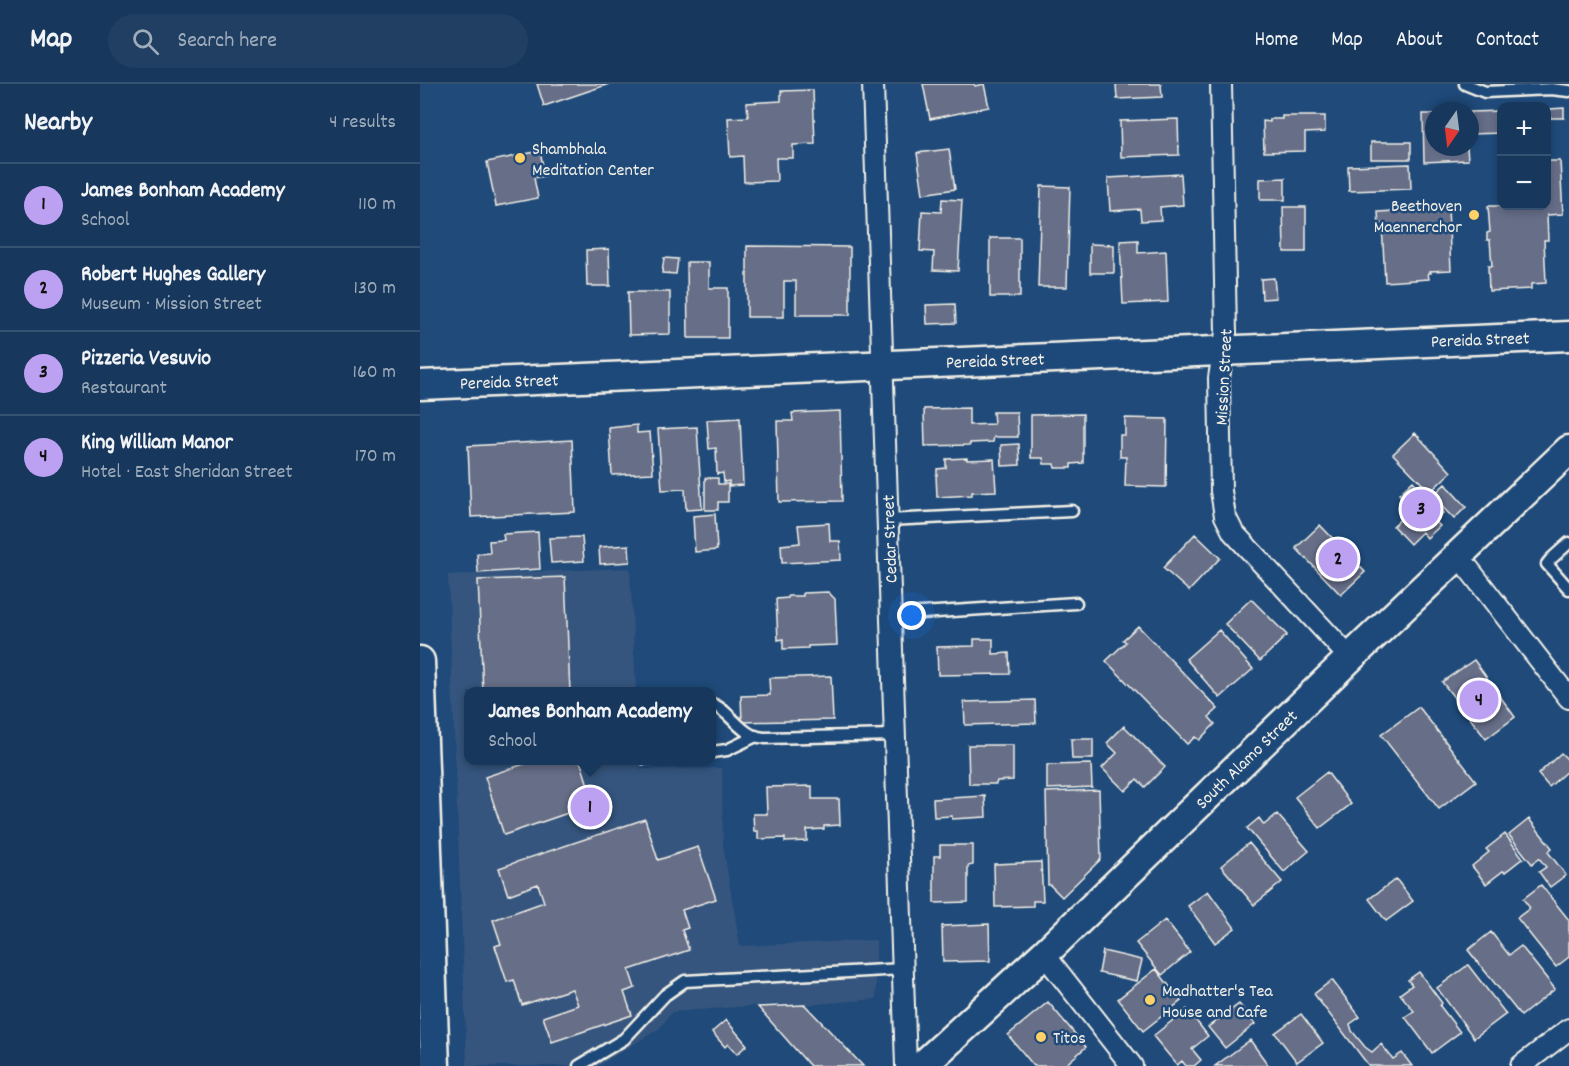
<!DOCTYPE html>
<meta charset="utf-8">
<style>
body{margin:0;font-family:Dekko,sans-serif;background:#203f62;color:#f1f3f6}
.controls{position:absolute;right:18px;top:18px;display:grid;overflow:hidden;border-radius:12px;box-shadow:0 3px 9px #0003}
.controls button{width:54px;height:54px;display:grid;place-items:center;padding:0;border:0;border-bottom:2px solid #365272;background:#17385c;color:#f1f3f6;font:30px sans-serif}
.compass{position:absolute;left:1005px;top:18px;width:54px;height:54px;border-radius:50%;background:#17385c;box-shadow:0 3px 9px #0003;rotate:194deg}
.you{position:absolute;left:492px;top:532px;width:21px;height:21px;margin:-15px;border:4px solid #fff;border-radius:50%;background:#1a73e8;box-shadow:0 0 0 9px #1a73e833}
.badge{display:grid;place-items:center;width:39px;height:39px;border-radius:50%;background:#bca0f2;color:#111;font-size:20px;font-weight:700}
.pin{position:absolute;translate:-50% -50%;border:3px solid #fff;box-shadow:0 2px 6px #0006}
.popup{position:absolute;left:44px;top:603px;width:252px;height:78px;box-sizing:border-box;display:grid;place-content:center;border-radius:12px;background:#17385c;filter:drop-shadow(0 2px 4px #0005);font-size:20px;white-space:nowrap;color:#9eacbb}
.popup b{font-size:22px;color:#f1f3f6}
.popup::after{content:'';position:absolute;left:50%;top:100%;margin-left:-12px;border:12px solid transparent;border-top-color:#17385c}
.list{margin:0;padding:0;list-style:none}
h2{display:flex;justify-content:space-between;align-items:center;height:78px;margin:0;padding:0 24px;font-size:26px}
h2 small{font-size:20px;font-weight:400;color:#9eacbb}
.list li{display:grid;grid-template-columns:39px 1fr auto;gap:18px;align-items:center;box-sizing:border-box;height:84px;padding:0 24px;border-top:2px solid #365272}
.list b{display:block;font-size:22px;white-space:nowrap}
.list p{margin:0;font-size:20px;white-space:nowrap;color:#9eacbb}
.list em{font-size:20px;font-style:normal;color:#9eacbb}
.icon{flex:none;width:33px;height:33px;fill:none;stroke:currentColor;stroke-width:2;stroke-linecap:round;stroke-linejoin:round}
.map{position:relative;flex:none;width:1149px;height:982px;overflow:hidden}
header{display:flex;align-items:center;gap:36px;box-sizing:border-box;height:84px;padding:0 30px;background:#17385c;border-bottom:2px solid #365272}
header strong{font-size:28px}
nav{display:flex;gap:33px;margin-inline-start:auto;font-size:21px}
.search{width:420px;height:54px;background:#203f62;display:flex;align-items:center;gap:15px;box-sizing:border-box;padding:0 21px;border-radius:33px;color:#9eacbb;font-size:22px}
main{display:flex}
aside{flex:1;background:#17385c}
.map>svg:first-child{display:block}
.built{fill:#34557e}
.building{fill:#666e88;stroke:#f4f1e8;stroke-width:1.5}
.lines{fill:none;stroke-linecap:round;stroke-linejoin:round}
.lane-casing{stroke:#f4f1e8;stroke-width:15}
.street-casing{stroke:#f4f1e8;stroke-width:24}
.secondary-casing{stroke:#f4f1e8;stroke-width:33}
.lane{stroke:#1f4a7a;stroke-width:10}
.street{stroke:#1f4a7a;stroke-width:20}
.secondary{stroke:#1f4a7a;stroke-width:28}
.poi-dot{fill:#ffd166;stroke:#1f4a7a;stroke-width:2}
.labels{text-anchor:middle;stroke-width:5;stroke-linejoin:round;paint-order:stroke}
.poi-label{font-size:18px;fill:#f4f1e8;stroke:#1f4a7a;text-anchor:start}
.street-label{font-size:18px;fill:#f4f1e8;stroke:#1f4a7a}
</style>
<header>
<strong>Map</strong>
<div class="search"><svg class="icon" aria-label="search" viewBox="0 0 24 24"><circle cx="10" cy="10" r="6"/><path d="M15 15l6 6"/></svg>Search here</div>
<nav><a>Home</a><a>Map</a><a>About</a><a>Contact</a></nav>
</header>
<main>
<aside>
<h2>Nearby<small>4 results</small></h2>
<ul class="list">
<li><span class="badge">1</span><div><b>James Bonham Academy</b><p>School</p></div><em>110 m</em></li>
<li><span class="badge">2</span><div><b>Robert Hughes Gallery</b><p>Museum · Mission Street</p></div><em>130 m</em></li>
<li><span class="badge">3</span><div><b>Pizzeria Vesuvio</b><p>Restaurant</p></div><em>160 m</em></li>
<li><span class="badge">4</span><div><b>King William Manor</b><p>Hotel · East Sheridan Street</p></div><em>170 m</em></li>
</ul>
</aside>
<div class="map">
<svg width="1149" height="982" viewBox="0 0 1149 982">
<rect width="100%" height="100%" fill="#1f4a7a"/>
<filter id="ink" filterUnits="userSpaceOnUse"><feTurbulence type="fractalNoise" baseFrequency=".0167" numOctaves="2"/><feDisplacementMap in="SourceGraphic" scale="12" xChannelSelector="R" yChannelSelector="G"/><feConvolveMatrix kernelMatrix="1 2 1 2 8 2 1 2 1" color-interpolation-filters="sRGB"/></filter>
<g filter="url(#ink)">
<path class="built" d="M210 484 216 607 48 608V676H220L221 685 302 684 303 761 320 862 456 856V915L385 921 358 920 252 928 239 945 178 982H47L28 491Z"/>
<path class="building" d="M117 0H189L124 22Z
M503 0H554L555 2 564 0 569 23 510 35Z
M696 0H741L742 13 697 15Z
M393 6 395 60 373 61V74H356L357 97 324 98 323 72 310 73 308 34 328 33 327 19 361 17V7Z
M1144 24V34H1130V25Z
M1082 27V49L1050 50V28Z
M1003 30H1014V63H1047L1048 76 1004 78Z
M862 32H905V48L885 49V67L844 68 843 37 850 38V35H862Z
M758 35 759 71 701 73 700 37Z
M951 58H991V75H951Z
M529 65 535 105 503 110 497 69Z
M120 67 125 92 114 94 118 114 76 122 67 78Z
M1126 77H1140L1143 130 1127 131 1128 156H1124L1126 199 1111 200V205L1069 207 1068 182H1072L1070 156H1067V149L1070 148 1068 122H1126Z
M990 80 991 105 929 107 928 82Z
M761 90 763 121 740 123 741 136 721 137 720 125 690 127 688 94Z
M865 94V116H840V95Z
M621 102 650 103 647 203H618Z
M522 115 542 116 538 187 513 186 514 168 500 167 502 127 521 128Z
M863 123H886V168H864Z
M1028 124 1031 186 1010 187 1011 189H1008L1009 195 965 198 962 140 959 141 958 128Z
M570 154H600V213H570Z
M718 156V169L746 167 748 218 703 220 700 157Z
M670 160 694 161V189H670Z
M327 162 430 163V231H376V197H364V233H327Z
M189 165 190 202H167L166 166Z
M244 174 258 175 256 190 242 189Z
M267 178H289V204H308V254H268Z
M854 194 856 214 842 215 841 195Z
M208 208H250V250L209 251Z
M535 220 536 239 507 240 506 221Z
M549 324V341L574 340 573 328H597L598 353H574L573 358 550 359V361L505 362 504 325Z
M420 327 422 417 359 418 357 337H373L372 329Z
M663 330V379L651 380V384H635L634 380H624L623 374H611V331Z
M320 334 323 401 309 402V397L304 398 303 389 297 390 296 364 289 365 287 336Z
M705 334 747 335 746 403 705 402 706 373H700V351H705Z
M217 341V349L230 348 233 389 192 391 189 344Z
M277 343 282 425 266 426 265 405 242 406 238 345Z
M995 349 1031 388 1010 408 973 370Z
M152 356 155 428 51 433 48 362Z
M599 360 600 381 582 382 581 361Z
M547 374V376L574 375 576 407 552 408V411L517 413 516 391H517V385L526 384V375Z
M285 394H298V400H308V418H298V426H285Z
M993 397 1023 429 1015 437 1020 442 1007 454 1002 448 990 460 973 442 987 429 980 421 985 416 979 410Z
M1025 400 1046 423 1034 435 1012 412Z
M295 430 297 466 275 468 273 432Z
M409 439 410 457H420L421 476 362 479 361 461 380 459 378 441Z
M900 441 945 488 921 511 876 464Z
M118 448 120 485 58 489 57 470 70 469 69 457 84 456 83 450Z
M775 450 800 474 769 507 743 484Z
M162 453 164 477 131 479 129 454Z
M209 461 210 478 180 480 179 463Z
M145 493 150 608H63L58 496Z
M408 508 415 515 417 561 388 562V564L363 565V555L358 556 356 515 368 514V512H383V509Z
M831 515 867 551 840 577 805 540Z
M718 542 798 625 789 633 795 640 779 656 775 653 767 660 686 577 706 558 703 556Z
M799 546 833 585 800 614 766 575Z
M554 555H573V570L589 569 590 590 518 591 517 563 554 562Z
M1054 576 1095 633 1066 655 1022 598Z
M411 592 413 636 322 638 321 612 350 611 349 594Z
M615 616 616 639 545 641 544 618Z
M999 623 1056 697 1019 725 961 651Z
M704 642 745 683 725 703 717 695 705 707 682 684 697 669 687 659Z
M651 655H673V675H652Z
M548 661H593V696L577 697 576 700H549Z
M1141 669 1149 677V685L1129 703 1118 690Z
M116 676H160L174 720 84 751 65 693Z
M222 676H247V680L222 681Z
M671 680 672 703 627 705V681Z
M907 688 931 720 900 744 875 713Z
M392 702V715H419L420 741 404 742V745L387 746V757L365 758V754L338 755V747H334L333 730H347L346 703Z
M679 706 681 775 642 813 630 801H628L626 708Z
M565 712 566 733 532 735V732L514 733 513 715Z
M857 730 889 767 864 788 827 744 839 734 844 741Z
M225 735 238 776 278 763 296 815 262 826 268 844 262 846 269 866 209 886 215 904 204 908 212 931 132 958 123 933 158 921 152 905 102 921 94 896 87 898 75 862 81 860 73 836 124 818 118 800 88 811 79 784Z
M1109 735 1132 764 1128 768 1146 791 1130 803 1119 788 1126 783 1119 774 1112 780 1089 751Z
M1085 750 1103 774 1085 788 1083 787 1066 800 1052 782 1069 768 1066 765Z
M829 759 862 798 834 821 801 782Z
M520 761H553V781L548 782V818L514 819V772H520Z
M621 778 623 817H613V822L575 823 574 780Z
M976 795 993 817 966 837 949 815Z
M1121 801 1149 836V873L1136 883 1097 834 1110 824 1103 815Z
M788 807 815 844 795 859 768 822Z
M745 836 770 868 742 891 716 859Z
M569 840 570 877 523 878 522 842Z
M1071 848 1089 871 1101 862 1135 905 1101 932 1048 866Z
M683 867 722 876 717 897 679 889Z
M1048 881 1086 930 1054 954 1017 904Z
M736 885 761 917 723 947 698 915Z
M999 888 1022 919 1020 922 1040 948 1012 969 985 933 994 927 980 910 992 901 988 896Z
M912 896 940 933 930 940 932 947 945 963 952 968 961 960 973 975 982 969 992 982H949L894 910Z
M628 918 666 963 644 982H614L588 951Z
M819 920 835 940 805 964 788 943Z
M385 921 443 982H390L338 923Z
M767 925 788 952 772 965 781 976 774 982H766L762 977 757 981 733 952Z
M881 930 903 959 877 978 855 949Z
M306 936 327 961 317 970 308 960 305 963 292 948Z
M830 956 849 982H795Z"/>
<g class="lines">
<g class="lane-casing">
<path id="lane" d="M1045 0 1065 8 1131 5 1149 7
M468 436 652 427
M1149 459 1131 475 1127 480 1149 505
M471 531 656 519
M292 620C305 624 317 643 330 650 334 653 340 653 345 654L475 651
M292 668 307 666 336 652
M159 982 204 955 245 911 265 897 483 885"/>
</g>
<g class="street-casing">
<path id="street" d="M453 0 486 982
M801 0 806 248 799 294 801 407 805 432 813 448 930 574
M1038 471 1149 614
M624 870 712 982
M1101 982 1149 945"/>
</g>
<g class="secondary-casing">
<path id="secondary" d="M0 301 1149 252
M0 577 15 982
M502 982 624 870 930 574 1149 366"/>
</g>
<use href="#lane" class="lane"/>
<use href="#street" class="street"/>
<use href="#secondary" class="secondary"/>
</g>
</g>
<g class="poi-dot">
<circle cx="100" cy="74" r="6"/>
<circle cx="1054" cy="131" r="6"/>
<circle cx="730" cy="916" r="6"/>
<circle cx="621" cy="953" r="6"/>
</g>
<g class="labels">
<g class="poi-label">
<text x="112" y="70">Shambhala<tspan x="112" dy="21">Meditation Center</tspan></text>
<text x="1042" y="127" text-anchor="end">Beethoven<tspan x="1042" dy="21">Maennerchor</tspan></text>
<text x="742" y="912">Madhatter's Tea<tspan x="742" dy="21">House and Cafe</tspan></text>
<text x="633" y="959">Titos</text>
</g>
<g class="street-label">
<text transform="translate(1060 255) rotate(-2)" y="6">Pereida Street</text>
<text transform="translate(575 276) rotate(-2)" y="6">Pereida Street</text>
<text transform="translate(803 293) rotate(-87)" y="6">Mission Street</text>
<text transform="translate(89 297) rotate(-2)" y="6">Pereida Street</text>
<text transform="translate(469 455) rotate(-92)" y="6">Cedar Street</text>
<text transform="translate(826 675) rotate(-44)" y="6">South Alamo Street</text>
</g>
</g>
</svg>
<div class="controls">
<button>+</button>
<button>−</button>
</div>
<svg class="compass" viewBox="-18 -18 36 36"><path d="M0-13l5 13h-10z" fill="#e53935"/><path d="M0 13l5-13h-10z" fill="#9eacbb"/></svg>
<div class="you"></div>
<div class="pin badge" style="left:170px;top:723px">1</div>
<div class="popup"><b>James Bonham Academy</b>School</div>
<div class="pin badge" style="left:918px;top:475px">2</div>
<div class="pin badge" style="left:1001px;top:425px">3</div>
<div class="pin badge" style="left:1059px;top:616px">4</div>
</div>
</main>
